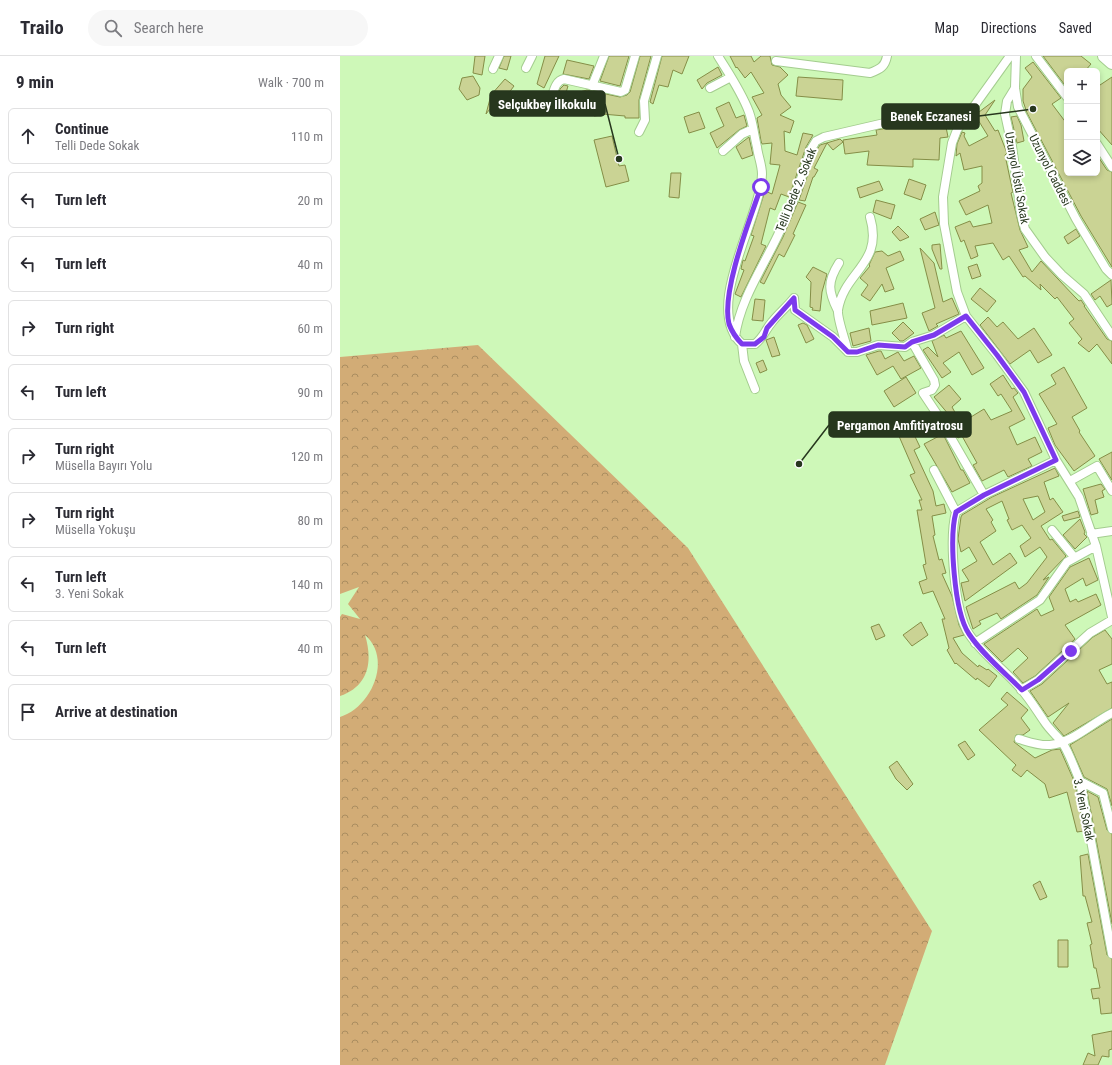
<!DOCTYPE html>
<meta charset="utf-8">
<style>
body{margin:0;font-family:"Roboto Condensed",sans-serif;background:#f7f7f7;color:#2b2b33}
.controls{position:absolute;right:12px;top:12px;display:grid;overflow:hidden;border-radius:6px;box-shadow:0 2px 6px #0003}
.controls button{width:36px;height:36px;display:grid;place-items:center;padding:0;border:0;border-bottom:1px solid #e1e1e2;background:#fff;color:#2b2b33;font:20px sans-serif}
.stop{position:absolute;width:12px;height:12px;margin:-9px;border:3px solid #7c3aed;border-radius:50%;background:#fff}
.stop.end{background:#7c3aed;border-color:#fff;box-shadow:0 1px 4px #0008}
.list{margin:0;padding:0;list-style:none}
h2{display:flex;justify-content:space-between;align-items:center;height:52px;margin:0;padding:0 16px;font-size:17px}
h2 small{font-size:13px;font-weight:400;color:#7c7c81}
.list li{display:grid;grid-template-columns:26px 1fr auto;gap:12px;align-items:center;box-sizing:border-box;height:56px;margin:0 8px 8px;padding:0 8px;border:1px solid #e1e1e2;border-radius:6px}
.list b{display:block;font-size:15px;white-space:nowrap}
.list p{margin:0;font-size:13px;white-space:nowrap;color:#7c7c81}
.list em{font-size:13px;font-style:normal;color:#7c7c81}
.icon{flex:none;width:22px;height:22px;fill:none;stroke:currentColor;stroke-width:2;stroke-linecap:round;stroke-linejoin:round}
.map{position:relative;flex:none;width:772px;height:1009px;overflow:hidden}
header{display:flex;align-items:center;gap:24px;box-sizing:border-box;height:56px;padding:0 20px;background:#fff;border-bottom:1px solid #e1e1e2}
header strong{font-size:19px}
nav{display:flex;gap:22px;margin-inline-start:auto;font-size:14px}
.search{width:280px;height:36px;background:#f7f7f7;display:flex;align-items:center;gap:10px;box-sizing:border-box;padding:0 14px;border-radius:22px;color:#7c7c81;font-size:15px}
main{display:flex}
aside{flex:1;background:#fff}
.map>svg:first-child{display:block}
.forest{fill:url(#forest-crowns)}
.building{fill:#cad394;stroke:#858e47;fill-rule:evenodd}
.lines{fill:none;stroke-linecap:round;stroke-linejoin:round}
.street-casing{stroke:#a4cd8f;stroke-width:10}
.secondary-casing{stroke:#a4cd8f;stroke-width:14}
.street{stroke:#fff;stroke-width:8}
.secondary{stroke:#fff;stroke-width:12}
.route{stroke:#7c3aed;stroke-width:5}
.labels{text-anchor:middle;stroke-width:4;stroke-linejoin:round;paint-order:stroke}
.street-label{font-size:12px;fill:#27371e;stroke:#fff}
.leader{fill:none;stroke:#27371e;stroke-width:1.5}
.callout-dot{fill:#27371e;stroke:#fff;stroke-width:1.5}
.callout{fill:#27371e;stroke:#27371e;stroke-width:1.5}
.callout-label{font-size:13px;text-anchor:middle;font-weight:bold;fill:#fff}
</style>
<header>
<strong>Trailo</strong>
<div class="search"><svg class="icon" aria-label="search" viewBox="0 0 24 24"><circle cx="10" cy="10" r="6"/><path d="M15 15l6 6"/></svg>Search here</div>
<nav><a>Map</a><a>Directions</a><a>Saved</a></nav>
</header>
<main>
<aside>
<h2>9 min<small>Walk · 700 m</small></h2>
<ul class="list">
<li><svg class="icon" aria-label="ahead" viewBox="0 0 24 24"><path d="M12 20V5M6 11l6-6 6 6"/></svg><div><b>Continue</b><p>Telli Dede Sokak</p></div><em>110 m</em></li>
<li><svg class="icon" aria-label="left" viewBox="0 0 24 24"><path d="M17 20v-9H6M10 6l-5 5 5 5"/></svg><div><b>Turn left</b></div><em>20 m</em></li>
<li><svg class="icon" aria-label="left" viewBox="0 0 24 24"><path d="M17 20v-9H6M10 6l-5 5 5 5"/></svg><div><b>Turn left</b></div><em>40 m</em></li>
<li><svg class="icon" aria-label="right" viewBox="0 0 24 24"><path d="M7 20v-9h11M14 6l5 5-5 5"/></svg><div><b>Turn right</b></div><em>60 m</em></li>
<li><svg class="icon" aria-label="left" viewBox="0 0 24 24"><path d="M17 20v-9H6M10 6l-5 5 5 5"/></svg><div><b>Turn left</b></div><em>90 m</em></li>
<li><svg class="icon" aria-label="right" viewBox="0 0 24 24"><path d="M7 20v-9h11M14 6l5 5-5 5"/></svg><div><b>Turn right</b><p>Müsella Bayırı Yolu</p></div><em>120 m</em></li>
<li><svg class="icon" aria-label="right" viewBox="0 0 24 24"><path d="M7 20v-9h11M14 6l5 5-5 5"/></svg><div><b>Turn right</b><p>Müsella Yokuşu</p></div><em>80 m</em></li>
<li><svg class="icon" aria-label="left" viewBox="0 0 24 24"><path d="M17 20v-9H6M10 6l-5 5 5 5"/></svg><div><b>Turn left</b><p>3. Yeni Sokak</p></div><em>140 m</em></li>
<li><svg class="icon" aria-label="left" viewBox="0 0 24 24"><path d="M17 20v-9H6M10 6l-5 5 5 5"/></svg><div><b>Turn left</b></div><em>40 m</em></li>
<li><svg class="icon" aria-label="arrive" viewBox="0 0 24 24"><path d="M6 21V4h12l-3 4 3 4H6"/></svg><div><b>Arrive at destination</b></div></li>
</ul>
</aside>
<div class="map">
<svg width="772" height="1009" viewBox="0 0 772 1009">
<defs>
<pattern id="forest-crowns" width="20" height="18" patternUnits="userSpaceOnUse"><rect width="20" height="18" fill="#d2ac76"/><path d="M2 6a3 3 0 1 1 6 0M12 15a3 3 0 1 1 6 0" fill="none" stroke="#aa8d60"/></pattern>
</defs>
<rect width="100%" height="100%" fill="#cef8b8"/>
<path class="forest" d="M138 289 348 492 592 875 545 1009H0V661C31 652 53 603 25 579 33 605 29 630 0 640V561L2 558 20 563 8 548 19 531 0 538V301Z"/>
<path class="building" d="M135 0H145L142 19 133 17Z
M164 0H171L167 14 159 12Z
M205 0H219L204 32 197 28Z
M269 0H289L280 30 260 25Z
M300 0H311L299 44V62H285V60L262 58V59L254 60V40L222 48 221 44 217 43 220 33 224 29 228 30 225 40 247 34 280 41 287 39 290 36Z
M322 0H349L342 18 333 14 328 31 319 29 313 48 310 46Z
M390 0H411L414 6 421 0H430L432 9 440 11 448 19 438 28 441 39 451 51 440 59 454 65 450 77 444 75 445 95 457 99 463 77 473 79 466 91 449 141 441 138 435 154 430 152 421 188 426 190 401 241 395 238 404 214 401 213 402 208 403 204 405 205 414 180 411 179 425 135 432 138 440 109 430 108 432 87 422 88 421 85 417 62 422 59 412 41 424 37 411 16 405 22 397 11 396 12Z
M703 0H741L751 8 745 15H727V32Z
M227 4 254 10 249 23 223 18Z
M693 6 721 42 712 48 727 68V117H757V104L759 102 767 114 772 116V211L741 160 687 57 683 45V33L692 21 685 12Z
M378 11 382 19 367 27 362 33 357 24Z
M133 20 140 32 139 39 127 44 119 33 122 22Z
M458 21 503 24 502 44 456 40Z
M772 21V89L757 72V31Z
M165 23 174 30 165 42 161 39 146 58 151 39Z
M655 44 645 59 655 75 658 74 667 97 665 99 672 132 673 136 671 137 680 174 688 191 679 194 692 216 701 205 735 241 739 245 741 244 745 250H744L767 283 772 285V308L757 288 749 296 738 287 742 283 729 267 734 263 717 241 715 243 700 228 701 234 685 220 683 221 669 200 663 204 653 187 635 190 638 200 631 203 624 184 621 186 615 171 630 165 633 171 652 167 648 149 626 159 619 145 640 135 638 130 642 127V110L624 114 620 97 616 100 617 88 622 76 625 77 624 80 629 90 648 80 635 59Z
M389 46 396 62 404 59 407 70 399 74 377 92 370 77 384 70 376 52Z
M359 56 365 72 349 77 344 61Z
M677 60 681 69 684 85 677 87 671 61Z
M585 66 586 69 605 66 608 81 600 82 599 104 573 103V111L527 109 529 95 505 98 503 84 537 79 536 74Z
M272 80 279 110 285 109 289 125 266 131 254 84Z
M409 81 413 99 402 103 396 91Z
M500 83 503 86 493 94 487 87 474 112 478 114 474 121H473L465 145 459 144 476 95 480 89Z
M331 117H341L339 142 329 141Z
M569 123 586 129 581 144 564 138Z
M539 125 543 134 520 142 517 132Z
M536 144 555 149 551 163 533 156Z
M458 146 466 149 453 178 455 179 444 201 439 198 424 228 420 226 443 181Z
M595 156 599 169 585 174 580 163Z
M558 170 569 181 560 185 552 176Z
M736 173 740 180 728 188 724 181Z
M600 188 602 213H600L592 193V189Z
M580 192 594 207 603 246 612 242 619 258 596 268 598 270 589 275 582 257 595 252Z
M542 195 548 200 560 195 564 204 546 212 554 233 545 236 542 228 530 245 521 239 528 229 520 222 530 210 529 209 535 196Z
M637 208 641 220 632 223 628 211Z
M473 211 487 218 482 236 480 255 472 254 473 252 470 251 471 226 466 221Z
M771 224 772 248 767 251 760 240 755 244 751 238Z
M640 232 656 245 647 256 631 243Z
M415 243 425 244 423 265 412 264Z
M563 247 567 262 532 269 530 255Z
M648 261 657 271 663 266 678 283 694 272 712 299 698 307 690 294 670 308 640 269Z
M563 266 574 277 563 285H560L552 277Z
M463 267 467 269 474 283 466 287 458 269Z
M529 272 531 285 513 290 510 277Z
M621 275 644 312 632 319 619 296 603 307 611 316 602 322 583 294 588 291 598 301 592 285 604 279 606 282Z
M434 281 440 299 432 301 426 284Z
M539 295H541L545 303 558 296 564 305 574 300 581 312 561 323 553 310 537 319 526 299Z
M423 304 427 314 420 317 416 307Z
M724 311 747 352 732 361 740 375 739 376 755 400 734 415 715 389 708 372 717 368 699 338 716 328 711 319Z
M663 319 672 333 674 332 678 337 673 341 685 363 669 371 677 389 695 381 702 396 688 403 692 410 668 421 664 414 642 425 633 409 637 407 622 380 618 382 605 361 609 359 594 341 609 329 621 343 612 351 621 367 644 353 651 364 672 355 661 338 658 340 650 328Z
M566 321 576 337 554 351 544 335Z
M568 366 580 391 574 394 593 435 596 450 604 448 606 457 592 460 595 479 593 480 599 504 602 503 606 517 602 518 612 540 619 569 624 579 613 582 622 597 638 611 639 609 647 614 648 613 657 620 649 631 637 622 636 624 616 607 615 608 607 594 609 592 602 563H605L593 535 583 538 579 526 587 523 583 509 586 508 577 454H582L579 444H582L570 419 575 417 555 371Z
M603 378 621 414H623L630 427 612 436 584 388Z
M772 396V424L759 403Z
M715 412 719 420 704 426 710 444 713 442 723 456 701 470 710 484 712 483 726 500 703 524 709 521 697 539 661 563 657 557 639 565 641 568 633 573 626 551 675 526 679 533 687 527 707 501 700 491 685 501 680 490 691 482 682 469 672 474 667 464 669 463 662 445 646 453 653 464 651 466 656 475 640 486 653 509 670 497 677 507 625 545 621 527 629 525 622 514 637 505 629 491 621 496 618 483 621 461 622 459 652 441ZM698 440 705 456 693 464 683 443Z
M761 428 765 433 762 435 764 441 755 444 758 457 751 459 743 433Z
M738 455 740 461 724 465 722 460Z
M740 463 745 476 744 478 747 481 735 493 723 479Z
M749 502 758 524 746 530 743 522 725 533 730 546 736 543 738 546 756 538 761 549 725 569 735 583 695 620 683 627 673 616 688 602 678 592 662 606 644 588 697 553 701 560 714 554 709 541 730 511Z
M581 566 588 579 572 590 563 579Z
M539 568 545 580 536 584 531 571Z
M765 574 772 583V608L759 614 767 628 772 626V652L724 680 713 667 729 647 708 661 690 635 702 628 753 581Z
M667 636 688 654 681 662 690 674 683 679H676L674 686 695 702 712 694 720 693 735 727 744 775 737 776 727 736 709 742 705 728 687 714 681 721 672 714 676 709 639 674 668 649 661 643Z
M772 663V750L767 733 744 721 730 689Z
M625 685 635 699 628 704 618 689Z
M557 705 573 728 567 734 556 723 549 711Z
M747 735 758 741 767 774 772 778V868Z
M748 798 767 899 772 903V957L761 958 759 942 753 943 751 933 760 932 756 912H754L750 889 752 888 747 867 752 866 745 840H743L740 800Z
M700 825 707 841 700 844 693 829Z
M718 884H728V911H718Z
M772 975V993L769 994V1001L762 1000 758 1009H743L748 997 755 1000 752 979Z"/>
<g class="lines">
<g class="street-casing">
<path id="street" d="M378 0C389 18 401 35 409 56 413 67 414 79 417 91 418 100 422 109 422 118 421 162 362 252 402 288H415C424 281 425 274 432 266 439 257 447 251 454 242L455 254 493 281 508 296
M670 0 617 74 612 87 603 141 604 168 617 236 626 260 657 299 684 336 716 404 739 441 756 490 772 561
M676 0 675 32 678 51 736 163 766 213 772 219
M696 0 727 41
M436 5 530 17C540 13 545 11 547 0
M186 12 192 0
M153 13 159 0
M252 30 264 0
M370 32 391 21
M675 32 667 45 665 58 672 90 681 158 685 173 705 201 722 219 744 238 772 280
M211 43C214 35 215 25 224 23L281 36 285 34 295 0
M299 76 305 64 304 45 317 0
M757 88 772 111
M383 95 402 78 413 73
M530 161C544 208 504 215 498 254 497 263 506 286 508 296H517L538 289 565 291 572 286
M498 255C488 235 487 226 499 207
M626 260 594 279 572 286 594 324 595 329 592 334 583 337 599 361 644 439
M395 281C400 244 422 213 438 179 451 152 462 122 471 93L476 85 484 81 566 62 616 57 627 61
M402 288 404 305 415 333
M594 414 616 456C609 481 614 556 629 578 643 599 665 614 681 633 690 643 697 655 704 665 709 673 716 679 722 686 730 698 734 712 740 725L772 898
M730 425 757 410 772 435
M616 456 644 439 716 404
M712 474 734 501
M751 478 772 475
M635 587 700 544 727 506 756 490
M681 634 698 624 750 577 772 564
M679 683C689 686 699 690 710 689 732 687 752 667 772 657
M740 725 763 737 772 773"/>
</g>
<g class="secondary-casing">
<path id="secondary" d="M764 0 772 7"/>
</g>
<use href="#street" class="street"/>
<use href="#secondary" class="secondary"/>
</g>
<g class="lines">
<path class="route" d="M421 131C410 163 381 236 389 268 392 276 396 282 402 288H415L424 281 427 272 454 242 455 254 493 281 508 296H517L538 289 565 291 572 286 594 279 626 260 657 299 684 336 716 404 644 439 616 456C609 481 614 556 629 578 643 599 664 616 682 634L698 624 731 595"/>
</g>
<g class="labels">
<g class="street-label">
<text transform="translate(710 114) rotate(63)" y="4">Uzunyol Caddesi</text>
<text transform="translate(677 122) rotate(80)" y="4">Uzunyol Üstü Sokak</text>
<text transform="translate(456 134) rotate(-68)" y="4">Telli Dede 2. Sokak</text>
<text transform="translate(744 754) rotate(78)" y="4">3. Yeni Sokak</text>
</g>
</g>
<path class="leader" d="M279 103L265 48M693 53L639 60M459 408L489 369"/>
<g class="callout-dot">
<circle cx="279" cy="103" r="4"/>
<circle cx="693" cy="53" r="4"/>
<circle cx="459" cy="408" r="4"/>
</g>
<g class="callout">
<rect x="150" y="35" width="115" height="25" rx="4"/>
<rect x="542" y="48" width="97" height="25" rx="4"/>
<rect x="489" y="356" width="142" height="25" rx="4"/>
</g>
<g class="callout-label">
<text x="207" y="53">Selçukbey İlkokulu</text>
<text x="591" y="65">Benek Eczanesi</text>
<text x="560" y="374">Pergamon Amfitiyatrosu</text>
</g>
</svg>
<div class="controls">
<button>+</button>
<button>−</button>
<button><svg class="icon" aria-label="layers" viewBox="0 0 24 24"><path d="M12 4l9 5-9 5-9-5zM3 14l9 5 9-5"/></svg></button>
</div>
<div class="stop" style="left:421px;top:131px"></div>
<div class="stop end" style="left:731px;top:595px"></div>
</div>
</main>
